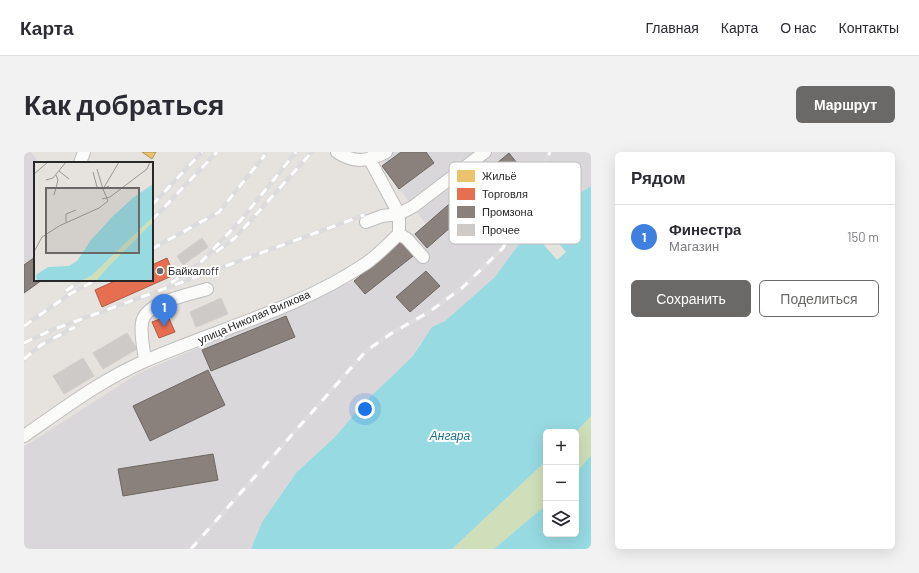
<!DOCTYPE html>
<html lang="ru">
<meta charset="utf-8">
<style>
body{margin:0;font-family:Barlow,sans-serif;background:#f2f2f3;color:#2b2b33}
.controls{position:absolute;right:12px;bottom:12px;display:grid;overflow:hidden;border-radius:6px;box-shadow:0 4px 16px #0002}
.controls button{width:36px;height:36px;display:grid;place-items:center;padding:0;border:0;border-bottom:1px solid #e1e1e2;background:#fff;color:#2b2b33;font:20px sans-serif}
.you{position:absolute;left:341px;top:257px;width:14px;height:14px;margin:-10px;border:3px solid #fff;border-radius:50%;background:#1a73e8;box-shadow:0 0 0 6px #1a73e833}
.badge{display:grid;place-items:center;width:26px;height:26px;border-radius:50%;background:#6a6968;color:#fff;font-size:13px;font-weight:700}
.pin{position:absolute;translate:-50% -33px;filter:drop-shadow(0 1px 2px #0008)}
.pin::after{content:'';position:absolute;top:21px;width:14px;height:12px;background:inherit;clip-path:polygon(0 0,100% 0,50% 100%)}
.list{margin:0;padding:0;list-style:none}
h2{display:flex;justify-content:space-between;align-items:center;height:52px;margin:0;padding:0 16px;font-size:17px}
h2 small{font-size:13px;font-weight:400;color:#7c7c81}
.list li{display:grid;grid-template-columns:26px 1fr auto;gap:12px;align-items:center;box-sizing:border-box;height:64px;padding:0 16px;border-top:1px solid #e1e1e2}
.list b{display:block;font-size:15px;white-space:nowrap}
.list p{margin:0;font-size:13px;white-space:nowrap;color:#7c7c81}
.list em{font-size:13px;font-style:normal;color:#7c7c81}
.actions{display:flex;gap:8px;padding:12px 16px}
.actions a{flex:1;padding:9px 0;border:1px solid #6a6968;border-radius:6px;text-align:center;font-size:14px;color:#6a6968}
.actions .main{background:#6a6968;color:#fff}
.icon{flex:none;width:22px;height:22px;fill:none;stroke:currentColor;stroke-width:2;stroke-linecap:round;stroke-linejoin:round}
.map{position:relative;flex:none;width:567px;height:397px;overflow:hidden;border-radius:6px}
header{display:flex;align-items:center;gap:24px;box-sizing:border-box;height:56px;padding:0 20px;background:#fff;border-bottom:1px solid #e1e1e2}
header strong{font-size:19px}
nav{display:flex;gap:22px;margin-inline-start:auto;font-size:14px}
.intro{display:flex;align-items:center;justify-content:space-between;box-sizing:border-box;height:96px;padding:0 24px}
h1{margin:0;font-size:28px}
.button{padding:10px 18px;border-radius:6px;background:#6a6968;color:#fff;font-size:14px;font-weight:700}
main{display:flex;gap:24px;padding:0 24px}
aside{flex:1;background:#fff;border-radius:6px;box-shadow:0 4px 16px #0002}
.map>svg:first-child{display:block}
.industrial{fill:#d9d7d9}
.green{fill:#cedfb9}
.water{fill:#97dae2}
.pier{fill:#e6e2de}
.homes{fill:#e9c46a;stroke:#af9556}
.shops{fill:#e76f51;stroke:#ae5a45}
.industry{fill:#8a817c;stroke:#6d6663}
.building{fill:#cdcac7;stroke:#d1ceca}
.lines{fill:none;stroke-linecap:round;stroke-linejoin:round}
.minor-casing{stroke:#c0bfbf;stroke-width:14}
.minor{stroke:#fbfbfa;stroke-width:12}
.rail-casing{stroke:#dddcdd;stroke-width:4.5}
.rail{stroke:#fff;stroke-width:3;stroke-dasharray:9;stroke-linecap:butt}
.poi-dot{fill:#6a6968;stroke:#fff;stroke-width:1.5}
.labels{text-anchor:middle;stroke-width:4;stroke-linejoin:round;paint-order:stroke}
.poi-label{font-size:11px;fill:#282828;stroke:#fff;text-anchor:start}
.street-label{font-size:11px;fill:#282828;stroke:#fff}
.water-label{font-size:12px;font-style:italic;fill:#18748c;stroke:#fff}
.inset-road{fill:none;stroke:#9a9895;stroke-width:1}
.view{fill:#6a6968;fill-opacity:0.15;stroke:#6a6968;stroke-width:2}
.inset-edge{fill:none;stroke:#282828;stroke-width:2}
.key{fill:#fff;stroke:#bebebe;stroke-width:1}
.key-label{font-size:11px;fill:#282828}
</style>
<header>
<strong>Карта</strong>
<nav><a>Главная</a><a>Карта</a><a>О нас</a><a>Контакты</a></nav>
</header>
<div class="intro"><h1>Как добраться</h1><a class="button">Маршрут</a></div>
<main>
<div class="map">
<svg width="567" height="397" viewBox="0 0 567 397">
<rect width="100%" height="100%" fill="#e6e2de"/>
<path class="industrial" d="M0 0H7L15 11H11V128H20L0 142Z
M362 0H567V34L535 55 508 79 492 96 471 125 421 169 414 172 396 191 388 205 340 251 311 285 268 326 238 370 227 397H0V295L113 222 330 129 402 72 358 14Z"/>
<path class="green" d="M567 264V303L552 321V280Z
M522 309V353L470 397H428Z"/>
<path class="water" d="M567 34V264L552 280H522V309L428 397H227L238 370 272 321 311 285 340 251 388 205 408 175 421 169 471 125 492 96 522 65 535 55Z
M567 303V397H470L522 353V382H552V321Z"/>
<path class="pier" d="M517 71 542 100 533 108 508 79Z"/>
<path class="homes" d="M118 0H132L128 7Z"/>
<path class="shops" d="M143 106 150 123 78 155 71 138 93 128H128V113Z
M144 164 151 180 135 186 128 170Z"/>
<path class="industry" d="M377 0H402L410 11 375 37 358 14Z
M485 1 497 16 460 46 448 32Z
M448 32 460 46 403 96 391 82Z
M377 90 389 104 341 142 330 129Z
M11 105V128H18L0 141V113Z
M402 119 416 134 386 160 372 145Z
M262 164 271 185 187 219 178 198Z
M184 218 201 253 126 289 109 254Z
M189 302 194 328 99 344 94 317Z"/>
<path class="building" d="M178 86 184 95 159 113 153 104Z
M197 146 204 162 172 175 166 160Z
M103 181 113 197 79 217 69 201Z
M59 206 70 224 40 242 29 224Z"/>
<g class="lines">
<g class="minor-casing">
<path id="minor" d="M313 0C330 11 344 10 362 0
M56 11 60 0
M342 70 358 64 375 62 390 54 461 0
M375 82 383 87 399 105
M121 209C120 197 116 183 118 171 120 150 165 143 183 137
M0 284C39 257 77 228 121 209 194 177 274 157 341 112 353 104 364 92 375 82V62L346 8 351 0"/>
</g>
<use href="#minor" class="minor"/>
<g class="rail-casing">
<path id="rail" d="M128 53 178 0
M128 68 193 0
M128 97 195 60 241 3
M192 100 211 86 288 0
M147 131 177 110 217 68 272 0
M42 139 57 128
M0 174 46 142 72 128
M0 191 28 178 340 63
M0 207 17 193 51 175
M167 397 342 199 368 181 405 160 438 136 479 96 526 0"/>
</g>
<use href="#rail" class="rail"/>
</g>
<circle class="poi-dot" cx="136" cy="119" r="4"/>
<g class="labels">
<g class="poi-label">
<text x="144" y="123">Байкалoff</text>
</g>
<g class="street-label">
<text transform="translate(230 165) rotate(-23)" y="4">улица Николая Вилкова</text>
</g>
<g class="water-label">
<text x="426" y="288">Ангара</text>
</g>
</g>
<g transform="translate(10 10)">
<rect width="119" height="119" fill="#e6e2de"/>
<path d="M119 55 116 64 63 118 46 119 57 114Z" fill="#cedfb9"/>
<path d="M119 22V55L57 114 46 119H3L2 113 14 105 35 104 43 99 57 78 79 54 100 35ZM119 60V119H62L75 104Z" fill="#97dae2"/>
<path class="inset-road" d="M63 7 69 27M25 9 35 17M59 10 63 25 69 27 75 24M0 12 14 0M12 18 19 16 32 0M20 33 24 18 22 13M68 37 76 35 113 7 116 0M32 60V52L42 48M0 90 8 75 25 64 65 46 74 39 69 27 85 0"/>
<path class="view" d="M12 26H105V91H12Z"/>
<rect width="119" height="119" class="inset-edge"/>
</g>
<rect x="425" y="10" width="132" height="82" rx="6" class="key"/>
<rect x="433" y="18" width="18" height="12" fill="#e9c46a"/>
<rect x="433" y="36" width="18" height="12" fill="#e76f51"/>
<rect x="433" y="54" width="18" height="12" fill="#8a817c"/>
<rect x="433" y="72" width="18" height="12" fill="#cdcac7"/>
<g class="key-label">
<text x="458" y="28">Жильё</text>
<text x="458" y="46">Торговля</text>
<text x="458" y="64">Промзона</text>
<text x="458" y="82">Прочее</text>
</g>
</svg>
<div class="controls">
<button>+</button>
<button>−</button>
<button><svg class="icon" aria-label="layers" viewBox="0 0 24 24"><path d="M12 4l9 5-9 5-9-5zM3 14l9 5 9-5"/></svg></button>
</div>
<div class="you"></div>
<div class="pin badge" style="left:140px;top:175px;background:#3f7fe0">1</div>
</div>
<aside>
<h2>Рядом<small></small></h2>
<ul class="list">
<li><span class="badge" style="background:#3f7fe0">1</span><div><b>Финестра</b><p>Магазин</p></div><em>150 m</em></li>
</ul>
<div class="actions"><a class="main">Сохранить</a><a>Поделиться</a></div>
</aside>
</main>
